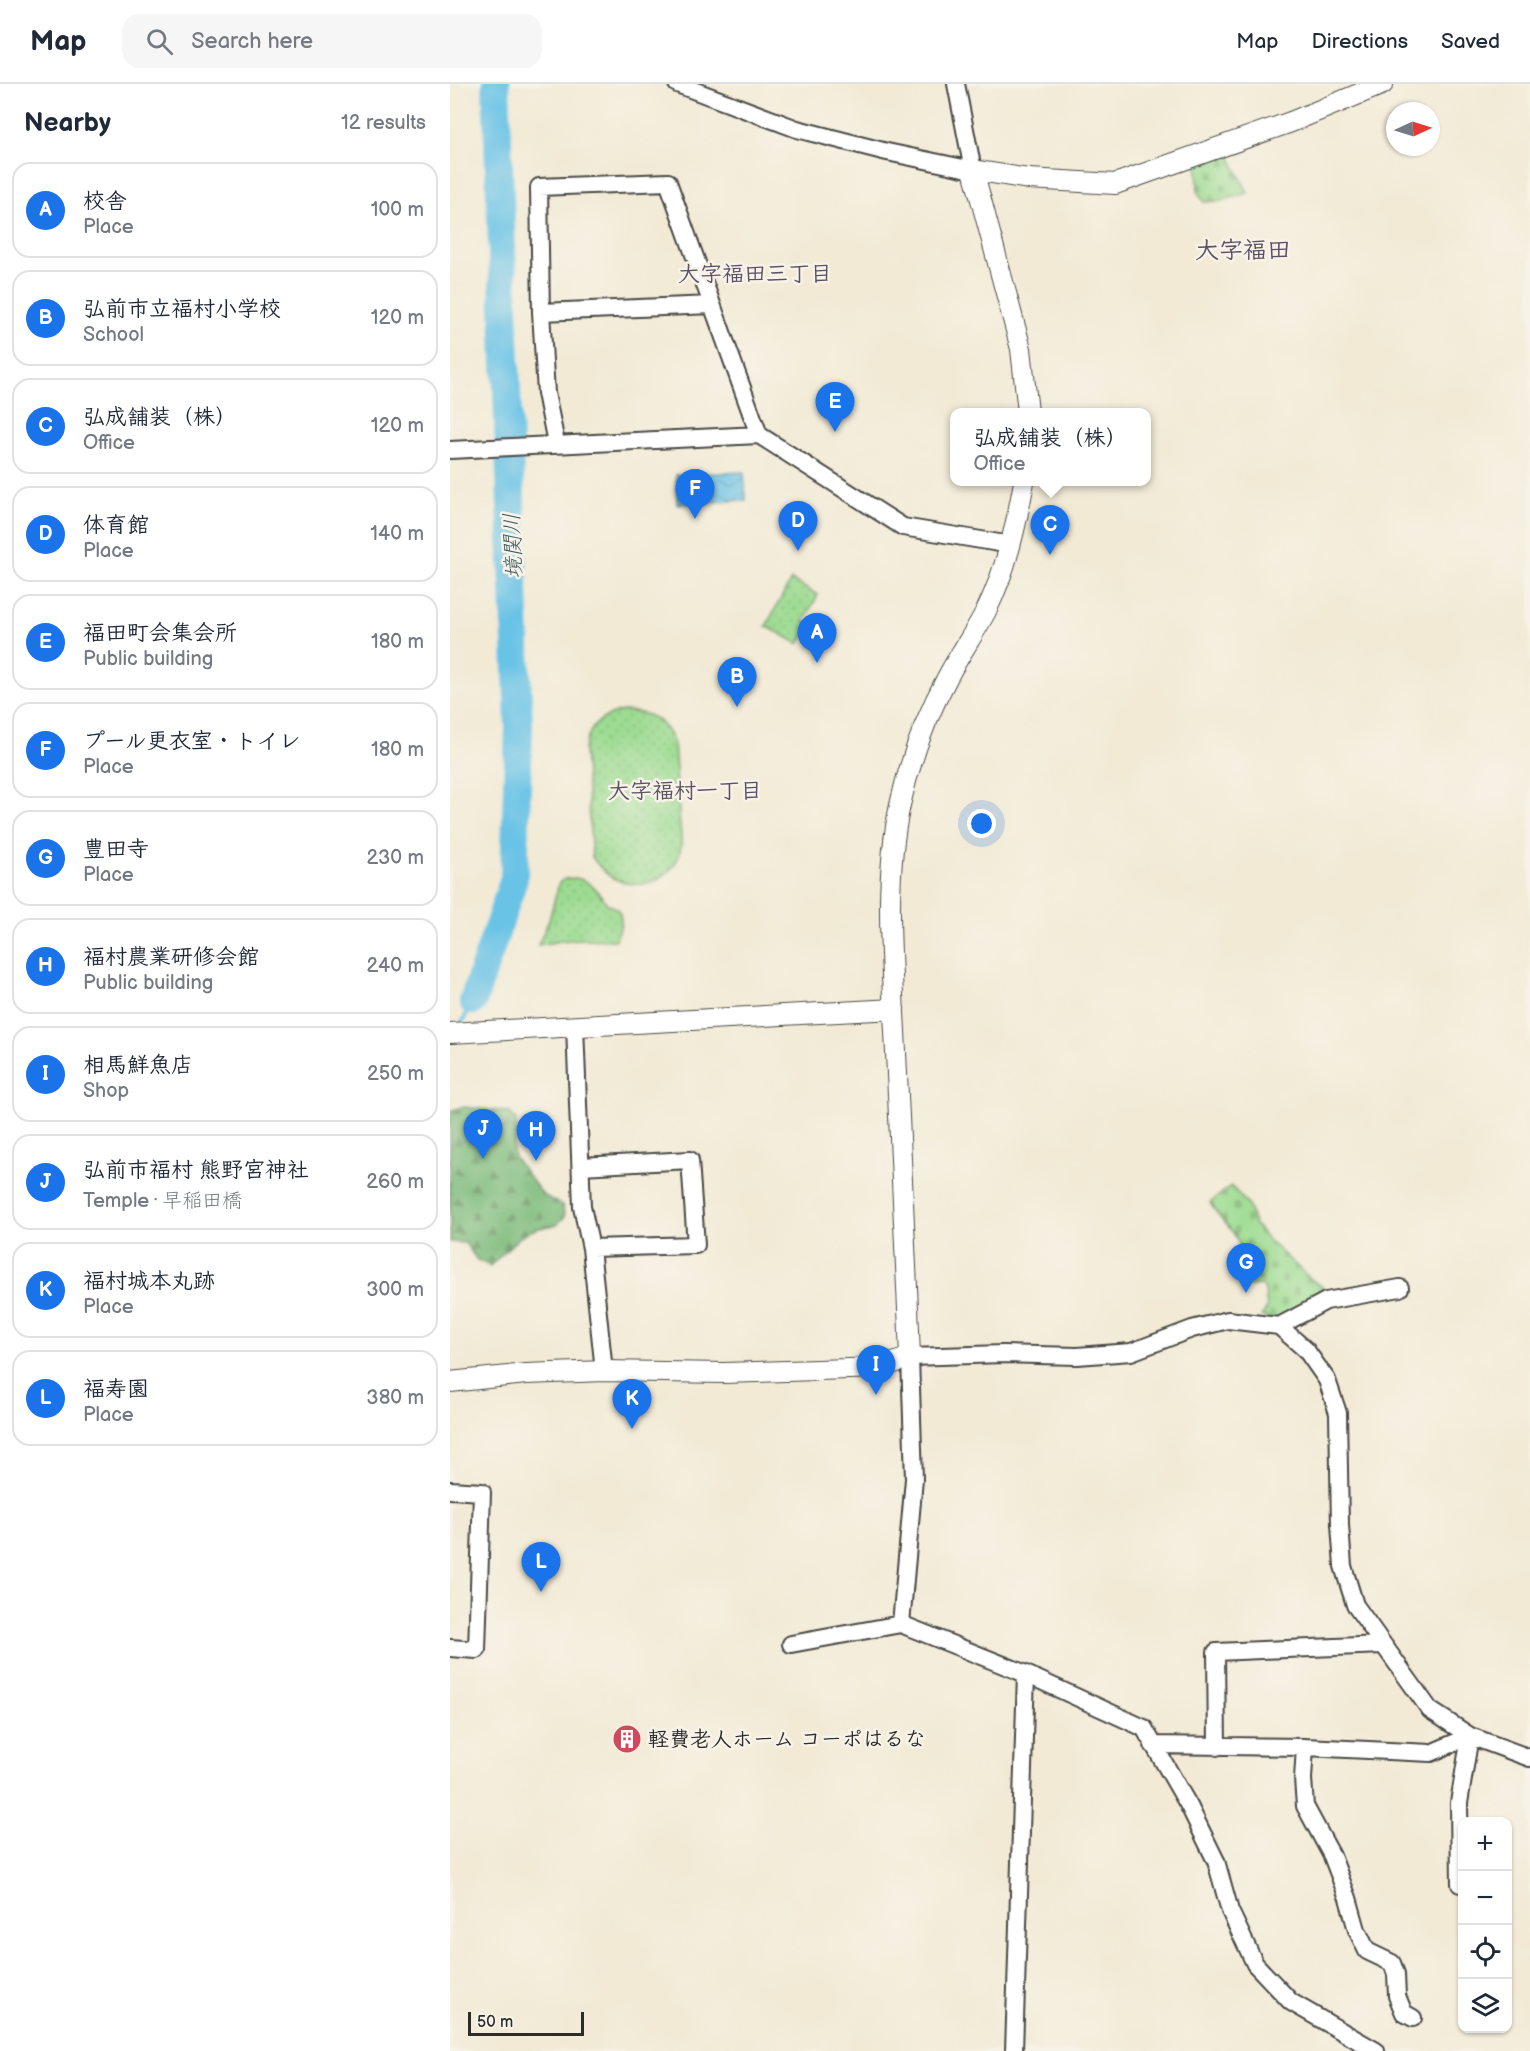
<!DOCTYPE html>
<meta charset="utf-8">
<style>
body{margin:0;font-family:"Balsamiq Sans","Klee One",sans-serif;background:#f6f6f7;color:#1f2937}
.controls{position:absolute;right:18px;bottom:18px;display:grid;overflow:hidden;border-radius:12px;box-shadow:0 2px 4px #0004}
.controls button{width:54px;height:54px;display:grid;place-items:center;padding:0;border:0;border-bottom:2px solid #e0e1e3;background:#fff;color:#1f2937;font:30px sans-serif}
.compass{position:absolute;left:936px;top:18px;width:54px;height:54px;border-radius:50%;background:#fff;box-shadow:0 2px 4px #0004;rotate:86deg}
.scale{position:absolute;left:18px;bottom:15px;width:116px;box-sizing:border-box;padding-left:6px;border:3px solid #2b2b2b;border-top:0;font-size:16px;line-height:21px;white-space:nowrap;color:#2b2b2b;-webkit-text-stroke:4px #f7f3e8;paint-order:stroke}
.you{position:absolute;left:532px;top:740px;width:21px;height:21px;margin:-15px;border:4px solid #fff;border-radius:50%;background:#1a73e8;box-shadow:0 0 0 9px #1a73e833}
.badge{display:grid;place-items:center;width:39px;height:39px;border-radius:50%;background:#1a73e8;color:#fff;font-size:20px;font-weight:700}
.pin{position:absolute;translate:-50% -50px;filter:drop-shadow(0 2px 3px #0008)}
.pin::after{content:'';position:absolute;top:32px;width:21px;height:18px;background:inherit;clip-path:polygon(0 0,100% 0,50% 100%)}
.popup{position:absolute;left:500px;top:324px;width:201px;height:78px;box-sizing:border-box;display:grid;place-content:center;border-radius:12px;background:#fff;filter:drop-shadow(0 2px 4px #0005);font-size:20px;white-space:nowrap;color:#747a83}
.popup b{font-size:22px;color:#1f2937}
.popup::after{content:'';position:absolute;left:50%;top:100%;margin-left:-12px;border:12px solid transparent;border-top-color:#fff}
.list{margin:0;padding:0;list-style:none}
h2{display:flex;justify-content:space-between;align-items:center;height:78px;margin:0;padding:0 24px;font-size:26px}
h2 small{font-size:20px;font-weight:400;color:#747a83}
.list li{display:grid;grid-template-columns:39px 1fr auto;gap:18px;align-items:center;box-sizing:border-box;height:96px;margin:0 12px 12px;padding:0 12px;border:2px solid #e0e1e3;border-radius:18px}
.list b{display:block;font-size:22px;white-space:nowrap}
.list p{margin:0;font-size:20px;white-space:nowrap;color:#747a83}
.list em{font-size:20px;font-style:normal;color:#747a83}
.icon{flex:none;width:33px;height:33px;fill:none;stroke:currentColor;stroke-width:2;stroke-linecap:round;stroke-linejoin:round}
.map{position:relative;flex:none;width:1080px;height:1967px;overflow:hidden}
header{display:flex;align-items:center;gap:36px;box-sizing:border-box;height:84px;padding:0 30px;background:#fff;border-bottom:2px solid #e0e1e3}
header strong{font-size:28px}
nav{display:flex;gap:33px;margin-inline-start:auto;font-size:21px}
.search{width:420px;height:54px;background:#f6f6f7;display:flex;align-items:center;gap:15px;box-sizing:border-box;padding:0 21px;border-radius:18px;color:#747a83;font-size:22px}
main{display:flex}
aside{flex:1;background:#fff}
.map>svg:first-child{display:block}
.grass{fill:url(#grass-dots);stroke:#64835e;stroke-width:1.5}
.forest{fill:url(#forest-firs);stroke:#547353;stroke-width:1.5}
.cemetery{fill:url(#cemetery-stones);stroke:#64835e;stroke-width:1.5}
.water{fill:url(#water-waves);stroke:#4a7788;stroke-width:1.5}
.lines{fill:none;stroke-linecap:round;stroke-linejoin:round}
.stream{stroke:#69c3e6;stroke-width:4.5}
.river{stroke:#69c3e6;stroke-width:28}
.minor-casing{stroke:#494844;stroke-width:20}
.tertiary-casing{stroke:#494844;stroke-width:22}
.minor{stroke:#fff;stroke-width:16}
.tertiary{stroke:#fff;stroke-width:20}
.labels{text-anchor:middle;stroke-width:5;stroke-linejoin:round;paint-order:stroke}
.poi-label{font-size:21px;font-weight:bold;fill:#2b2b2b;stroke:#f7f3e8;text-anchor:start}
.neighbourhood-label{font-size:22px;font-weight:bold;fill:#5c5064;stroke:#f7f3e8}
.water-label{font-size:22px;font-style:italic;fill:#3e5963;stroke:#f7f3e8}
.quarter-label{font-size:24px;font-weight:bold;fill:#5c5064;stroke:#f7f3e8}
</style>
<header>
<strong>Map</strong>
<div class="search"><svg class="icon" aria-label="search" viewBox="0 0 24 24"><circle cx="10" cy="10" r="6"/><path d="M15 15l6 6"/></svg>Search here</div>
<nav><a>Map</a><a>Directions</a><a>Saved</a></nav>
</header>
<main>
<aside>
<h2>Nearby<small>12 results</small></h2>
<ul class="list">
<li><span class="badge">A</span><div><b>校舎</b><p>Place</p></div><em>100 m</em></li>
<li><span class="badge">B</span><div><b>弘前市立福村小学校</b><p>School</p></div><em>120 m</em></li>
<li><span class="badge">C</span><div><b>弘成舗装（株）</b><p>Office</p></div><em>120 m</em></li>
<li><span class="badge">D</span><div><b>体育館</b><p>Place</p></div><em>140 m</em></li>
<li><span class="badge">E</span><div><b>福田町会集会所</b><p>Public building</p></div><em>180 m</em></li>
<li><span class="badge">F</span><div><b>プール更衣室・トイレ</b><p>Place</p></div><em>180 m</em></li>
<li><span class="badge">G</span><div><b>豊田寺</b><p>Place</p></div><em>230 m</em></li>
<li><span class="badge">H</span><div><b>福村農業研修会館</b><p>Public building</p></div><em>240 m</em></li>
<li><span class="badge">I</span><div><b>相馬鮮魚店</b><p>Shop</p></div><em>250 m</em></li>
<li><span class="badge">J</span><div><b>弘前市福村 熊野宮神社</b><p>Temple · 早稲田橋</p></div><em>260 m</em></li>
<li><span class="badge">K</span><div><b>福村城本丸跡</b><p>Place</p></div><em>300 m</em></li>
<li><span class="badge">L</span><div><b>福寿園</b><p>Place</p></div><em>380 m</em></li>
</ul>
</aside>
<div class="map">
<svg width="1080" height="1967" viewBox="0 0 1080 1967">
<defs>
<pattern id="grass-dots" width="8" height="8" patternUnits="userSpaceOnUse" patternTransform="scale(1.5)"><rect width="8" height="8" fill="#9cdb91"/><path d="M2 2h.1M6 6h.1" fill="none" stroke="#87bc7d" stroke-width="1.8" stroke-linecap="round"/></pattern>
<pattern id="forest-firs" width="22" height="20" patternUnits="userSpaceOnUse" patternTransform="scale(1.5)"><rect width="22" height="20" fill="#7dbb7b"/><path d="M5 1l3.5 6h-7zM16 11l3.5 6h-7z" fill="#679865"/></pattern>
<pattern id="cemetery-stones" width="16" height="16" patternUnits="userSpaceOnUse" patternTransform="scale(1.5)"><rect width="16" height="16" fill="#9cdb91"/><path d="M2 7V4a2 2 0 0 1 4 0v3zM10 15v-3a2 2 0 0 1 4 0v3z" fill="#87bc7d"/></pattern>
<pattern id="water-waves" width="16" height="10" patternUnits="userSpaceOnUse" patternTransform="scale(1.5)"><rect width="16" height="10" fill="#69c3e6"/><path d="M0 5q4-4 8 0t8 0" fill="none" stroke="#579fbb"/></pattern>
</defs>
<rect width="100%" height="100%" fill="#f7f3e8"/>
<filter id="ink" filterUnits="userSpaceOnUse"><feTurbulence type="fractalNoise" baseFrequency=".0167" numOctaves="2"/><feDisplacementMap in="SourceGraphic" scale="12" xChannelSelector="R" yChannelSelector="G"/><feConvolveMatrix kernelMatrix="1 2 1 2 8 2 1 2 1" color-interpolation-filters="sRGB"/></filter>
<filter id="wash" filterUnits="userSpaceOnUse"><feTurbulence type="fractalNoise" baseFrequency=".008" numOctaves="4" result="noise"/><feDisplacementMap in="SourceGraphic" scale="24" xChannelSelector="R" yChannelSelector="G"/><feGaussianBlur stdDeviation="1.35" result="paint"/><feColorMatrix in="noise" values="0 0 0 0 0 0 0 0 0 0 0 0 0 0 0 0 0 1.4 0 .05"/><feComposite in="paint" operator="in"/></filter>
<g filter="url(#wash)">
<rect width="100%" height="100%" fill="#f2ead5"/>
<path class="grass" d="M341 496 368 511 354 537 360 541 349 560 316 542Z
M173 627C200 628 213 634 224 660 226 683 227 706 229 729 229 739 232 751 231 762 229 783 208 802 187 800 165 799 154 790 142 773L134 666C139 642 149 633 173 627Z
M126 794C141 797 149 809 158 821 176 824 172 844 165 856L132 855 111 857 88 861 99 836 109 799 114 795Z"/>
<path class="forest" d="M15 1023 59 1028 66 1035 67 1051 63 1062 64 1073 93 1111 112 1121 115 1132 107 1141C68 1145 67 1157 40 1182L27 1176 15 1159 0 1158V1026Z"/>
<path class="cemetery" d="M779 70 798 109 770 117 754 118 748 108 747 80Z
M781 1102 798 1121 805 1141 820 1158 863 1197 884 1210 828 1237 811 1232 817 1225 815 1206 812 1201 796 1202 795 1188H789C795 1146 778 1149 760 1119Z"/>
<path class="water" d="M294 388 296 416 227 420 226 391Z"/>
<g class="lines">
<path class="stream" d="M10 943 23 917"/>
<path class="river" d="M23 917 64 795 69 643 46 0"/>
</g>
</g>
<g filter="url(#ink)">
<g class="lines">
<g class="minor-casing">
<path id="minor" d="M227 0 347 45 437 68 523 86 506 0
M91 228 262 221
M106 359 96 309 91 228 89 103 218 98 309 351
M0 366 309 351 453 443 561 461
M125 942 132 1123 141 1164 246 1161 240 1076 131 1082
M141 1164 154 1287
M829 1242 856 1266 877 1296 888 1329 890 1441 893 1482 905 1521 980 1626 1020 1652 1080 1674
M0 1406 32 1408 27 1566 0 1564
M451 1540 464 1395 460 1273 553 1270 627 1272 681 1268 742 1245 778 1236 829 1242 876 1217 950 1204
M341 1560 451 1540 576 1590 694 1644 739 1722 766 1777 780 1827 805 1880 841 1918 926 1967
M703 1661 855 1663 981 1669 1020 1652
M767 1663 766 1568 933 1561
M855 1663 853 1695 855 1722 882 1772 898 1814 907 1846 917 1867 942 1879 946 1890 947 1912 954 1929 963 1934
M1010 1800 1009 1719 1020 1652
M564 1967 576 1590"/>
</g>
<g class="tertiary-casing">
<path id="tertiary" d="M578 328 571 265 523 86 579 95 665 100 841 38 933 0
M0 949 444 925
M0 1298 76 1290 154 1287 274 1289 430 1284 460 1273C456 1164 449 1055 445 947 441 871 434 795 450 721 460 676 475 635 497 594 509 571 524 550 536 527 556 487 566 442 574 398"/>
</g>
<use href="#minor" class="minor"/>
<use href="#tertiary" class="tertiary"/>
</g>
</g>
<defs>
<g id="building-disc" transform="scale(1.5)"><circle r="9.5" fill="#d1495b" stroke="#f7f3e8"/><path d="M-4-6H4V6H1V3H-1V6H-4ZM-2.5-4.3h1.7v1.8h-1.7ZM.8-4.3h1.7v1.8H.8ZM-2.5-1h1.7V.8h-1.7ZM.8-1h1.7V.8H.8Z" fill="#fff"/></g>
</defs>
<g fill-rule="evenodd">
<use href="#building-disc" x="177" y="1655"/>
</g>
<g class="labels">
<g class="poi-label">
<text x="198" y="1662">軽費老人ホーム コーポはるな</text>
</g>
<g class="neighbourhood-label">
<text x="305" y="197">大字福田三丁目</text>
<text x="235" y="714">大字福村一丁目</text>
</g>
<g class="water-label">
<text transform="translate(62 462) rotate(-92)" y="8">境関川</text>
</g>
<g class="quarter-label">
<text x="793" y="174">大字福田</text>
</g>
</g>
</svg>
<div class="controls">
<button>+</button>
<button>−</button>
<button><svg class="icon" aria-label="locate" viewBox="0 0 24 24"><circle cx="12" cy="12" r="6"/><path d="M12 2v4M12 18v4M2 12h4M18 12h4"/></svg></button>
<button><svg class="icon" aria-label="layers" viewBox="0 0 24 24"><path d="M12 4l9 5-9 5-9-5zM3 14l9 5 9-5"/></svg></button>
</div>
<svg class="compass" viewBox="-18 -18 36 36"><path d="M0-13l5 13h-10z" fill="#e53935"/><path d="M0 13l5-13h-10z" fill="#747a83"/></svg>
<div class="scale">50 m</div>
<div class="you"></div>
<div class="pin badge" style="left:367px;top:579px">A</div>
<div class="pin badge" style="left:287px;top:623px">B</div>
<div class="pin badge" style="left:600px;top:471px">C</div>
<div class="popup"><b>弘成舗装（株）</b>Office</div>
<div class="pin badge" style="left:348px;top:467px">D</div>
<div class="pin badge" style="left:385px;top:348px">E</div>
<div class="pin badge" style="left:245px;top:435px">F</div>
<div class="pin badge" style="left:796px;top:1209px">G</div>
<div class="pin badge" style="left:86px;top:1077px">H</div>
<div class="pin badge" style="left:426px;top:1311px">I</div>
<div class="pin badge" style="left:33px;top:1075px">J</div>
<div class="pin badge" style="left:182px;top:1345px">K</div>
<div class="pin badge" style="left:91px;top:1508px">L</div>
</div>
</main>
